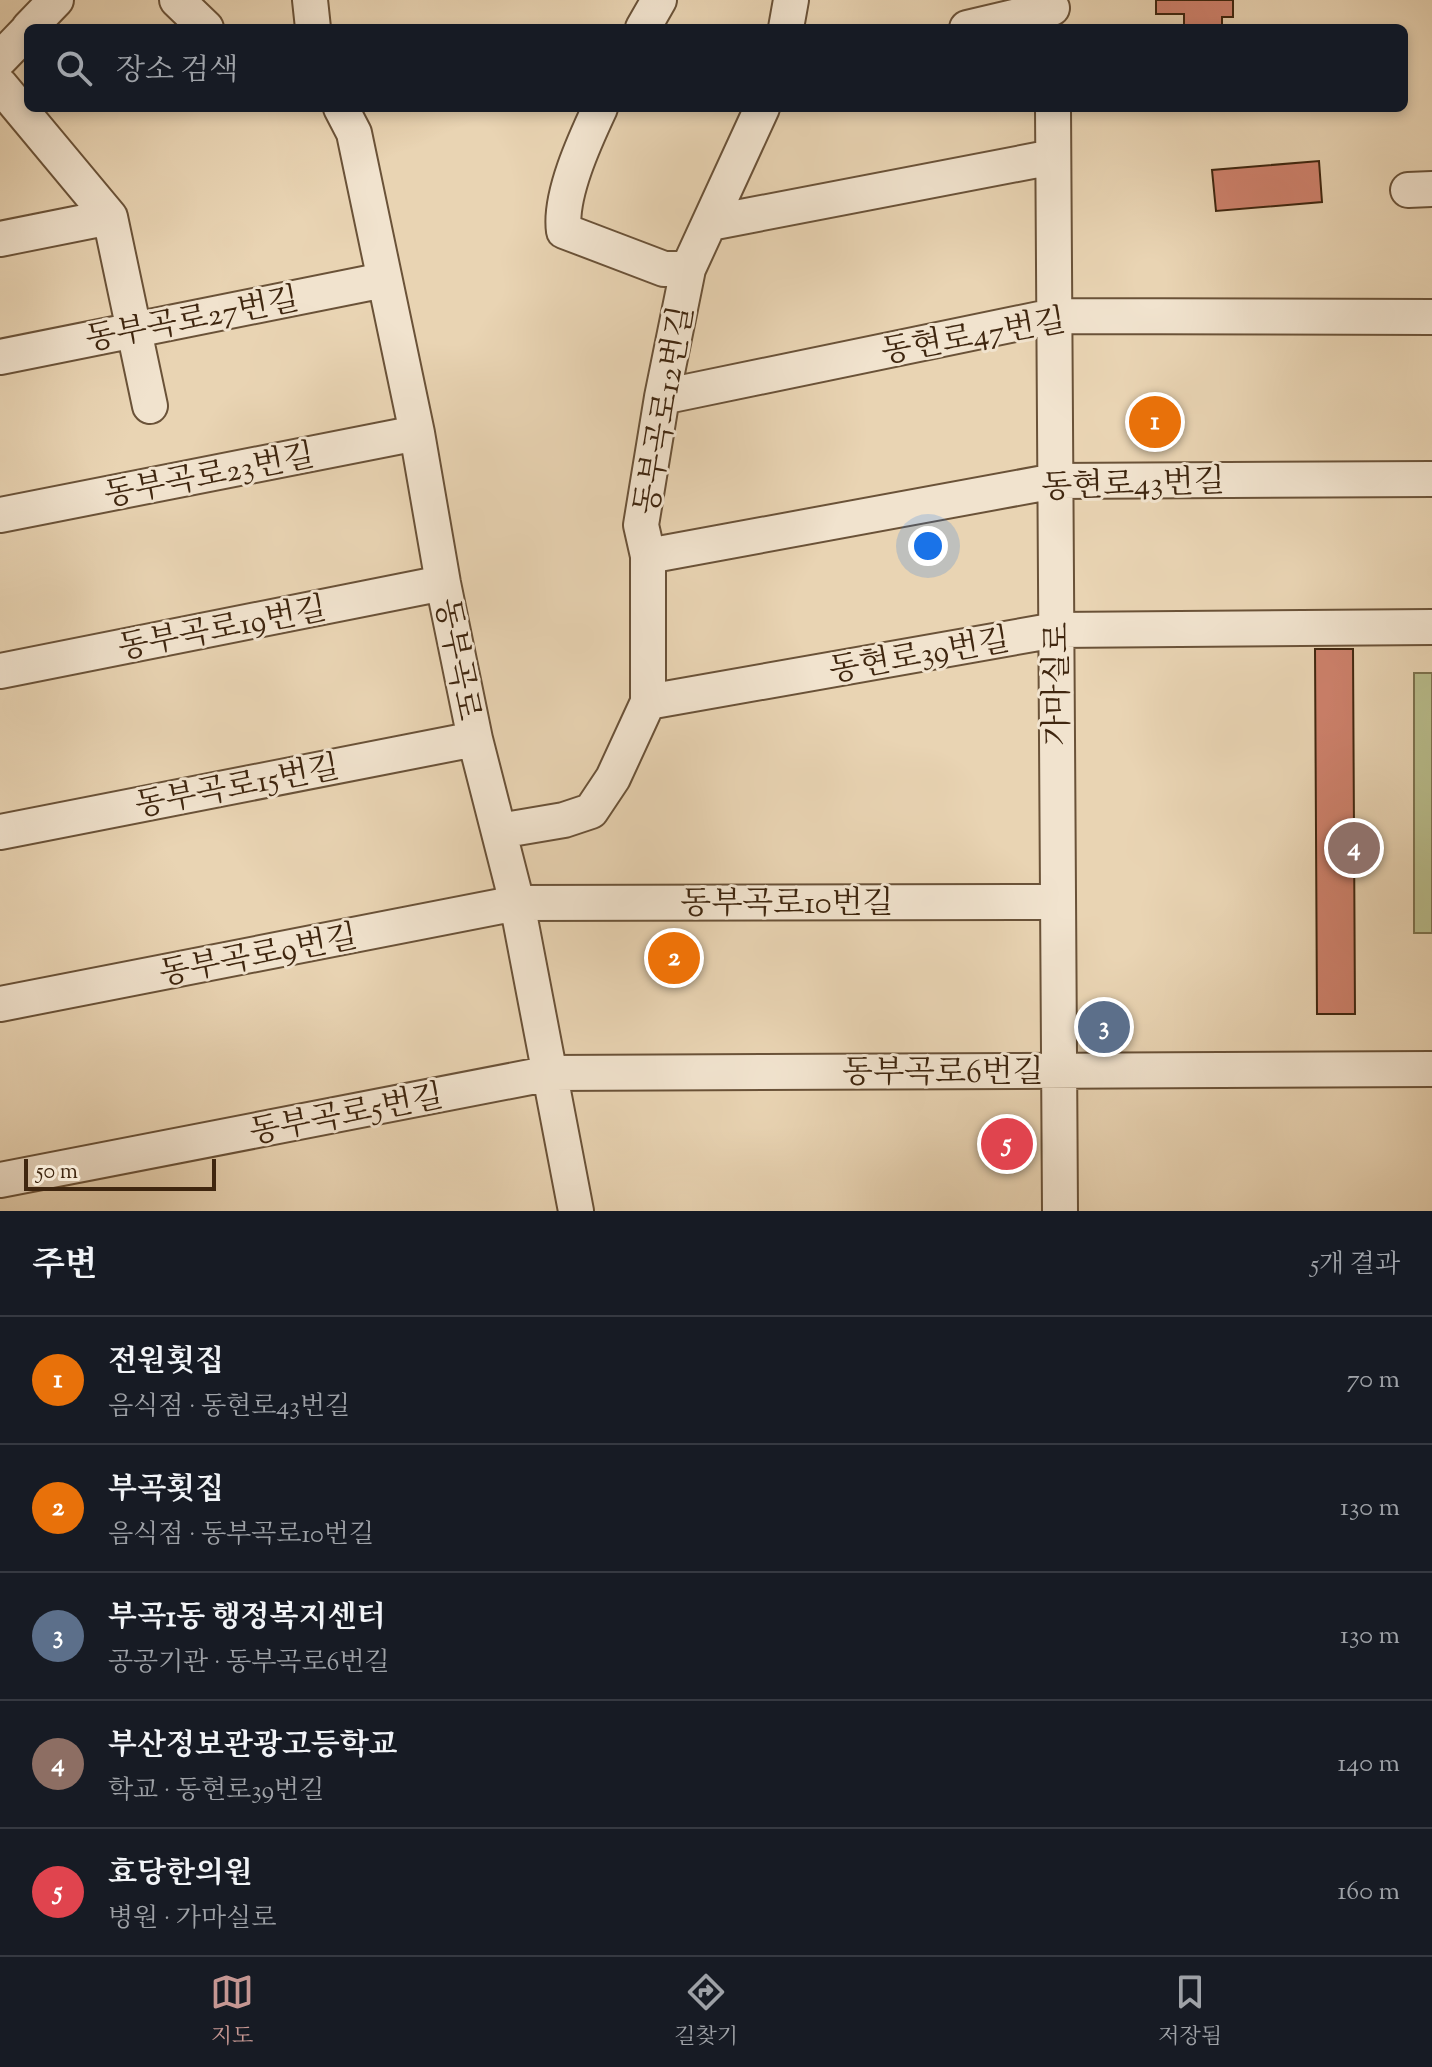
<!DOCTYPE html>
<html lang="ko">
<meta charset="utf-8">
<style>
body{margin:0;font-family:"Sorts Mill Goudy","Noto Serif KR",serif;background:#20242c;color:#f1f3f6}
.scale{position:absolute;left:24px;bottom:20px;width:192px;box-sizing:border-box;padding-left:8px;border:4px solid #3f260f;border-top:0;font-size:22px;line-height:28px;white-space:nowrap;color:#3f260f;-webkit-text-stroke:6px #f1e3ce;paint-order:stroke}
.you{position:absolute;left:928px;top:546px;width:28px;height:28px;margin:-20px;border:6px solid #fff;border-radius:50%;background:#1a73e8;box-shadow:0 0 0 12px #1a73e833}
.badge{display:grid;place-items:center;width:52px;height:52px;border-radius:50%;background:#c59692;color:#fff;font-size:26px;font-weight:700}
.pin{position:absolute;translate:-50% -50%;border:4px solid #fff;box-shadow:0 2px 8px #0006}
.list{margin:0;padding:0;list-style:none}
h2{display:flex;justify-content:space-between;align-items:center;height:104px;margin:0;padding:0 32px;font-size:34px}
h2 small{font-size:26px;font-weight:400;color:#9ea1a6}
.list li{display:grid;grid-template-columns:52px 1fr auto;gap:24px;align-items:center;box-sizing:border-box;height:128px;padding:0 32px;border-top:2px solid #363941}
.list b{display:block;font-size:30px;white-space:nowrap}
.list p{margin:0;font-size:26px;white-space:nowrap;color:#9ea1a6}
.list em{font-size:26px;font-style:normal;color:#9ea1a6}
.icon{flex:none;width:44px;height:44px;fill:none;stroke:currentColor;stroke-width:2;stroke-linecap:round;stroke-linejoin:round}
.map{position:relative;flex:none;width:1432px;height:1211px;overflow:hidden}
.search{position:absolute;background:#171b24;box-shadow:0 4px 12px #0003;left:24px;right:24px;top:24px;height:88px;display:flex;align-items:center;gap:20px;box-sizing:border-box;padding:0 28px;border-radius:12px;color:#9ea1a6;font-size:30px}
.sheet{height:744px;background:#171b24}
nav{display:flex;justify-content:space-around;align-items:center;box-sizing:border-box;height:112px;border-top:2px solid #363941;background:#171b24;font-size:22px;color:#9ea1a6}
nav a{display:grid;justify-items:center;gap:4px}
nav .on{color:#c59692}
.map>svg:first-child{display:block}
.green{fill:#b8bc8b;stroke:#7c714d;stroke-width:2}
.building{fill:#ce816c;stroke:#3f260f;stroke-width:2}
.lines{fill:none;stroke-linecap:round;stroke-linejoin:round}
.minor-casing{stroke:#6a5238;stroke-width:38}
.minor{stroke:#f1e3ce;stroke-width:34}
.labels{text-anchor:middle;stroke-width:6;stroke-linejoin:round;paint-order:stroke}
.street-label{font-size:32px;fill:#3f260f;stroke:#f1e3ce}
</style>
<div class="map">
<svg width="1432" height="1211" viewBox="0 0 1432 1211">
<rect width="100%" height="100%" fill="#e9d4b3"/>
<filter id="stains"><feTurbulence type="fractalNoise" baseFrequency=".0025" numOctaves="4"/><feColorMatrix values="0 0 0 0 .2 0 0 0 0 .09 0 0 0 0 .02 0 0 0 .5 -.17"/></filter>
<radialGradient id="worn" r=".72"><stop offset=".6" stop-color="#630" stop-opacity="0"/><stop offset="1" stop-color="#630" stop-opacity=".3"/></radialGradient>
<path class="green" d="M1414 673H1432V933H1414Z"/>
<path class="building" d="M1156 0H1233V17H1222V28H1184V14H1156Z
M1319 161 1322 202 1216 211 1212 170Z
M1315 649H1353L1355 1014H1317Z"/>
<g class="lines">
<g class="minor-casing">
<path id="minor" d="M177 0 206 28
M310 0 313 28
M29 28 56 0
M643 28 659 0
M786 28 791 0
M967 28 1052 8
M0 59 28 30
M0 85 110 217 150 406
M341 108 354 133 417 433 443 583 475 739 517 903 576 1211
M600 108C585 140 559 196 564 231L664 269H688
M1053 108 1060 1211
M1408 190 1432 189
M710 223 1053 157
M0 239 110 217
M0 357 384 280
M662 397 1054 316 1432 317
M0 515 417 433
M648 556 1055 481 1432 479
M0 671 443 583
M648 702 1056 630 1432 627
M499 831 564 820 591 811 613 778 648 702V556L641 525 662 397 688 269 762 108
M0 832 475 739
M0 1004 517 903 1058 902
M0 1180 551 1073 1432 1069"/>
</g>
<use href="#minor" class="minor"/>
</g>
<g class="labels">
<g class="street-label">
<text transform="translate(192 318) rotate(-11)" y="11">동부곡로27번길</text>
<text transform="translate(973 335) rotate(-10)" y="11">동현로47번길</text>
<text transform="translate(663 410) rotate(-80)" y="11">동부곡로12번길</text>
<text transform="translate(209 474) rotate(-11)" y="11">동부곡로23번길</text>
<text transform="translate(1133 483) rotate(-2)" y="11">동현로43번길</text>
<text transform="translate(222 627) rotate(-11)" y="11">동부곡로19번길</text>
<text transform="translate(919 654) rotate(-10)" y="11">동현로39번길</text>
<text transform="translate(459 659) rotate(79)" y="11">동부곡로</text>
<text transform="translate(1056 684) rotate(-90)" y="11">가마실로</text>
<text transform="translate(237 785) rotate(-11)" y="11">동부곡로15번길</text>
<text x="787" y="913">동부곡로10번길</text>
<text transform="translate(258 954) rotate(-11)" y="11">동부곡로9번길</text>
<text x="943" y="1082">동부곡로6번길</text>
<text transform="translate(346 1113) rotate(-11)" y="11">동부곡로5번길</text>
</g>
</g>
<rect width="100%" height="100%" filter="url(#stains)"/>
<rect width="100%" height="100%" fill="url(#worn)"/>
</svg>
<div class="scale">50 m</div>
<div class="you"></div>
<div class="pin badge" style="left:1155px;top:422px;background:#e8710a">1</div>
<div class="pin badge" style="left:674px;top:958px;background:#e8710a">2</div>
<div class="pin badge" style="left:1104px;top:1027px;background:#5c6f8a">3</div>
<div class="pin badge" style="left:1354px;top:848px;background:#8d6e63">4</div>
<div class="pin badge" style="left:1007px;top:1144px;background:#e0444e">5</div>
<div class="search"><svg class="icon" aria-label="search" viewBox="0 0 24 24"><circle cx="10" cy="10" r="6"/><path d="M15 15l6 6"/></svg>장소 검색</div>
</div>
<section class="sheet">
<h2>주변<small>5개 결과</small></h2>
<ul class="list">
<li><span class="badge" style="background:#e8710a">1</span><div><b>전원횟집</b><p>음식점 · 동현로43번길</p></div><em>70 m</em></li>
<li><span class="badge" style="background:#e8710a">2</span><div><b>부곡횟집</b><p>음식점 · 동부곡로10번길</p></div><em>130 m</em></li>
<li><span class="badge" style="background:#5c6f8a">3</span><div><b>부곡1동 행정복지센터</b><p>공공기관 · 동부곡로6번길</p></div><em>130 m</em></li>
<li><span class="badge" style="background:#8d6e63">4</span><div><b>부산정보관광고등학교</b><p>학교 · 동현로39번길</p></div><em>140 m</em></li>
<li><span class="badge" style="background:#e0444e">5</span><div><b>효당한의원</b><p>병원 · 가마실로</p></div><em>160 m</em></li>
</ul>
</section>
<nav>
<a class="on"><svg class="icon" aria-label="map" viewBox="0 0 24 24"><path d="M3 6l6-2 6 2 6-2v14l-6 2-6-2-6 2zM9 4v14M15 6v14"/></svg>지도</a>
<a><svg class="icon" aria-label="directions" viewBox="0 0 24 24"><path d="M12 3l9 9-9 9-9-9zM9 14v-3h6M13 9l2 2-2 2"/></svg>길찾기</a>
<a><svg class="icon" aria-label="saved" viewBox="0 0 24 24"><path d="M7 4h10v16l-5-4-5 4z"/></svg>저장됨</a>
</nav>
